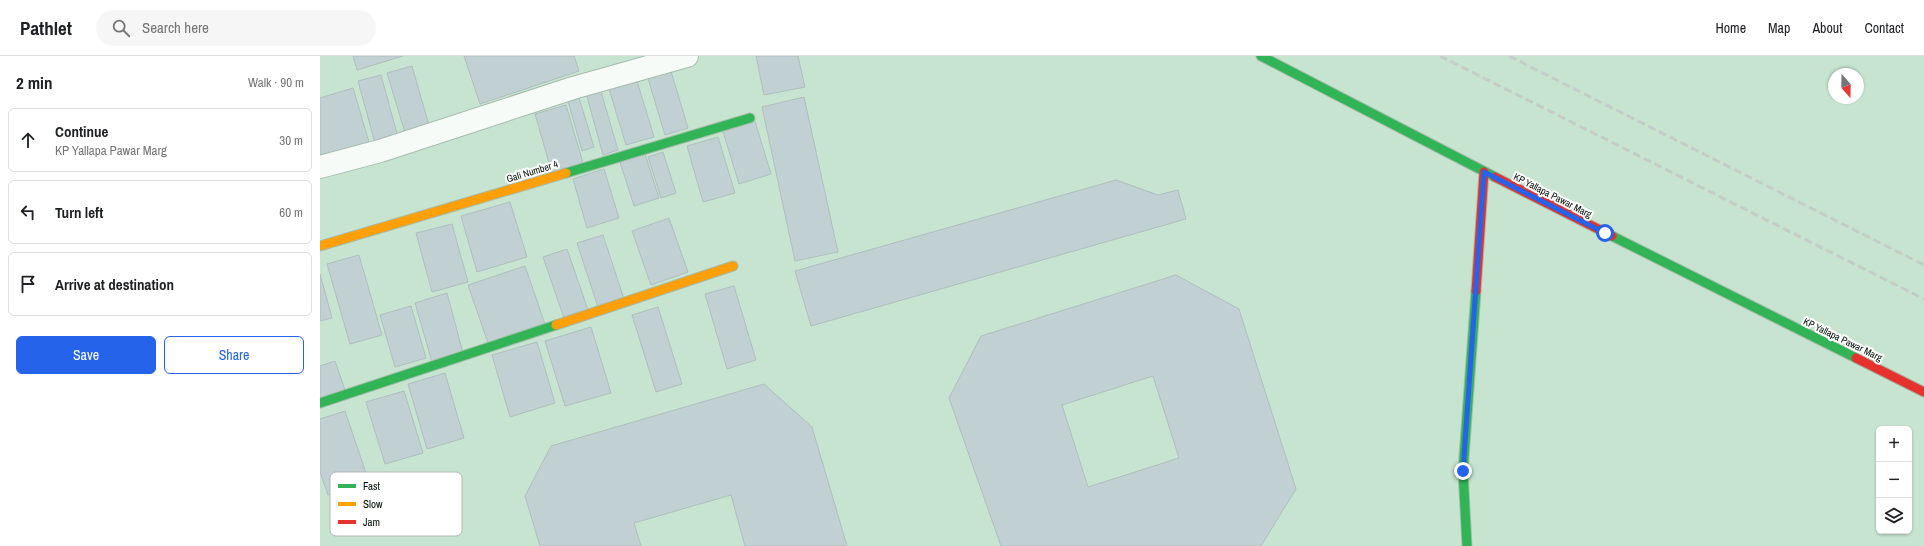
<!DOCTYPE html>
<meta charset="utf-8">
<style>
body{margin:0;font-family:"Archivo Narrow",sans-serif;background:#f6f6f6;color:#202124}
.controls{position:absolute;right:12px;bottom:12px;display:grid;overflow:hidden;border-radius:6px;box-shadow:0 1px 3px #0004}
.controls button{width:36px;height:36px;display:grid;place-items:center;padding:0;border:0;border-bottom:1px solid #e0e0e0;background:#fff;color:#202124;font:20px sans-serif}
.compass{position:absolute;left:1508px;top:12px;width:36px;height:36px;border-radius:50%;background:#fff;box-shadow:0 1px 3px #0004;rotate:160deg}
.stop{position:absolute;width:12px;height:12px;margin:-9px;border:3px solid #2563eb;border-radius:50%;background:#fff}
.stop.end{background:#2563eb;border-color:#fff;box-shadow:0 1px 4px #0008}
.list{margin:0;padding:0;list-style:none}
h2{display:flex;justify-content:space-between;align-items:center;height:52px;margin:0;padding:0 16px;font-size:17px}
h2 small{font-size:13px;font-weight:400;color:#757577}
.list li{display:grid;grid-template-columns:26px 1fr auto;gap:12px;align-items:center;box-sizing:border-box;height:64px;margin:0 8px 8px;padding:0 8px;border:1px solid #e0e0e0;border-radius:6px}
.list b{display:block;font-size:15px;white-space:nowrap}
.list p{margin:0;font-size:13px;white-space:nowrap;color:#757577}
.list em{font-size:13px;font-style:normal;color:#757577}
.actions{display:flex;gap:8px;padding:12px 16px}
.actions a{flex:1;padding:9px 0;border:1px solid #2563eb;border-radius:6px;text-align:center;font-size:14px;color:#2563eb}
.actions .main{background:#2563eb;color:#fff}
.icon{flex:none;width:22px;height:22px;fill:none;stroke:currentColor;stroke-width:2;stroke-linecap:round;stroke-linejoin:round}
.map{position:relative;flex:none;width:1604px;height:490px;overflow:hidden}
header{display:flex;align-items:center;gap:24px;box-sizing:border-box;height:56px;padding:0 20px;background:#fff;border-bottom:1px solid #e0e0e0}
header strong{font-size:19px}
nav{display:flex;gap:22px;margin-inline-start:auto;font-size:14px}
.search{width:280px;height:36px;background:#f6f6f6;display:flex;align-items:center;gap:10px;box-sizing:border-box;padding:0 14px;border-radius:22px;color:#757577;font-size:15px}
main{display:flex}
aside{flex:1;background:#fff}
.map>svg:first-child{display:block}
.building{fill:#c1d0d3;stroke:#afbebf;fill-rule:evenodd}
.lines{fill:none;stroke-linecap:round;stroke-linejoin:round}
.street-casing{stroke:#a4bbab;stroke-width:24}
.fast-casing{stroke:#a4bbab;stroke-width:11}
.slow-casing{stroke:#a4bbab;stroke-width:11}
.jam-casing{stroke:#a4bbab;stroke-width:11}
.street{stroke:#f7fbf8;stroke-width:22}
.fast{stroke:#30b455;stroke-width:9}
.slow{stroke:#ff9f0a;stroke-width:9}
.jam{stroke:#e5322d;stroke-width:9}
.rail{stroke:#c4ccc7;stroke-width:3;stroke-dasharray:8 4;stroke-linecap:butt}
.route{stroke:#2563eb;stroke-width:5}
.labels{text-anchor:middle;stroke-width:4;stroke-linejoin:round;paint-order:stroke}
.street-label{font-size:10px;fill:#001106;stroke:#fff}
.key{fill:#fff;stroke:#b2b8b4;stroke-width:1}
.key-label{font-size:11px;fill:#001106}
</style>
<header>
<strong>Pathlet</strong>
<div class="search"><svg class="icon" aria-label="search" viewBox="0 0 24 24"><circle cx="10" cy="10" r="6"/><path d="M15 15l6 6"/></svg>Search here</div>
<nav><a>Home</a><a>Map</a><a>About</a><a>Contact</a></nav>
</header>
<main>
<aside>
<h2>2 min<small>Walk · 90 m</small></h2>
<ul class="list">
<li><svg class="icon" aria-label="ahead" viewBox="0 0 24 24"><path d="M12 20V5M6 11l6-6 6 6"/></svg><div><b>Continue</b><p>KP Yallapa Pawar Marg</p></div><em>30 m</em></li>
<li><svg class="icon" aria-label="left" viewBox="0 0 24 24"><path d="M17 20v-9H6M10 6l-5 5 5 5"/></svg><div><b>Turn left</b></div><em>60 m</em></li>
<li><svg class="icon" aria-label="arrive" viewBox="0 0 24 24"><path d="M6 21V4h12l-3 4 3 4H6"/></svg><div><b>Arrive at destination</b></div></li>
</ul>
<div class="actions"><a class="main">Save</a><a>Share</a></div>
</aside>
<div class="map">
<svg width="1604" height="490" viewBox="0 0 1604 490">
<rect width="100%" height="100%" fill="#c7e4d0"/>
<path class="building" d="M33 0H83L37 14Z
M144 0H254L259 15 160 48Z
M436 0H478L485 31 444 39Z
M92 10 110 73 86 80 67 17Z
M350 12 368 72 345 79 327 19Z
M61 19 79 85 56 91 38 25Z
M317 25 334 81 306 89 289 33Z
M279 29 298 94 283 99 265 33Z
M33 32 49 86 0 100V42Z
M257 35 274 91 262 95 246 38Z
M484 41 518 196 475 205 442 51Z
M246 49 263 107 232 117 215 58Z
M434 62 451 118 419 128 402 72Z
M398 81 415 137 383 146 367 90Z
M324 95 339 142 314 150 299 103Z
M343 96 356 137 341 142 328 101Z
M284 113 299 162 267 172 253 123Z
M796 124 838 139 858 134 866 163 491 270 475 215Z
M190 146 207 201 157 216 141 160Z
M349 162 368 216 331 229 312 175Z
M132 168 148 226 112 236 96 177Z
M283 179 305 246 279 254 257 187Z
M247 193 268 254 244 262 223 201Z
M39 199 62 279 30 288 7 208Z
M205 210 225 268 168 287 148 229Z
M0 218 12 262 0 265Z
M856 219 919 253 976 433 941 490H681L629 342 661 280ZM833 320 859 402 768 431 742 349Z
M414 230 436 304 407 313 385 238Z
M127 237 143 297 112 306 95 247Z
M91 250 106 302 75 311 60 259Z
M338 251 362 328 336 336 312 259Z
M271 271 291 337 245 350 225 285Z
M217 286 235 347 190 361 172 299Z
M15 305 25 334 0 342V310Z
M125 317 144 382 107 393 88 328Z
M444 328 492 371 527 490H425L411 439 314 467 321 490H220L205 440 231 390Z
M84 335 103 397 65 408 46 346Z
M25 355 49 426 8 439 0 416V363Z"/>
<g class="lines">
<g class="street-casing">
<path id="street" d="M0 111 60 95 253 32 367 0"/>
</g>
<g class="fast-casing">
<path id="fast" d="M941 0 1175 121
M246 117 430 62
M1292 180 1536 302
M0 347 236 269
M1147 490 1143 415 1156 235"/>
</g>
<g class="slow-casing">
<path id="slow" d="M0 190 246 117
M236 269 413 210"/>
</g>
<g class="jam-casing">
<path id="jam" d="M1175 121 1292 180
M1156 235 1164 116
M1536 302 1604 336"/>
</g>
<use href="#street" class="street"/>
<use href="#fast" class="fast"/>
<use href="#slow" class="slow"/>
<use href="#jam" class="jam"/>
<path class="rail" d="M1120 0 1604 243
M1189 0 1604 209"/>
</g>
<g class="lines">
<path class="route" d="M1143 415 1164 116 1285 177"/>
</g>
<g class="labels">
<g class="street-label">
<text transform="translate(212 115) rotate(-17)" y="4">Gali Number 4</text>
<text transform="translate(1233 139) rotate(27)" y="4">KP Yallapa Pawar Marg</text>
<text transform="translate(1523 283) rotate(26)" y="4">KP Yallapa Pawar Marg</text>
</g>
</g>
<rect x="10" y="416" width="132" height="64" rx="6" class="key"/>
<rect x="18" y="428" width="18" height="4" fill="#30b455"/>
<rect x="18" y="446" width="18" height="4" fill="#ff9f0a"/>
<rect x="18" y="464" width="18" height="4" fill="#e5322d"/>
<g class="key-label">
<text x="43" y="434">Fast</text>
<text x="43" y="452">Slow</text>
<text x="43" y="470">Jam</text>
</g>
</svg>
<div class="controls">
<button>+</button>
<button>−</button>
<button><svg class="icon" aria-label="layers" viewBox="0 0 24 24"><path d="M12 4l9 5-9 5-9-5zM3 14l9 5 9-5"/></svg></button>
</div>
<svg class="compass" viewBox="-18 -18 36 36"><path d="M0-13l5 13h-10z" fill="#e53935"/><path d="M0 13l5-13h-10z" fill="#757577"/></svg>
<div class="stop" style="left:1285px;top:177px"></div>
<div class="stop end" style="left:1143px;top:415px"></div>
</div>
</main>
